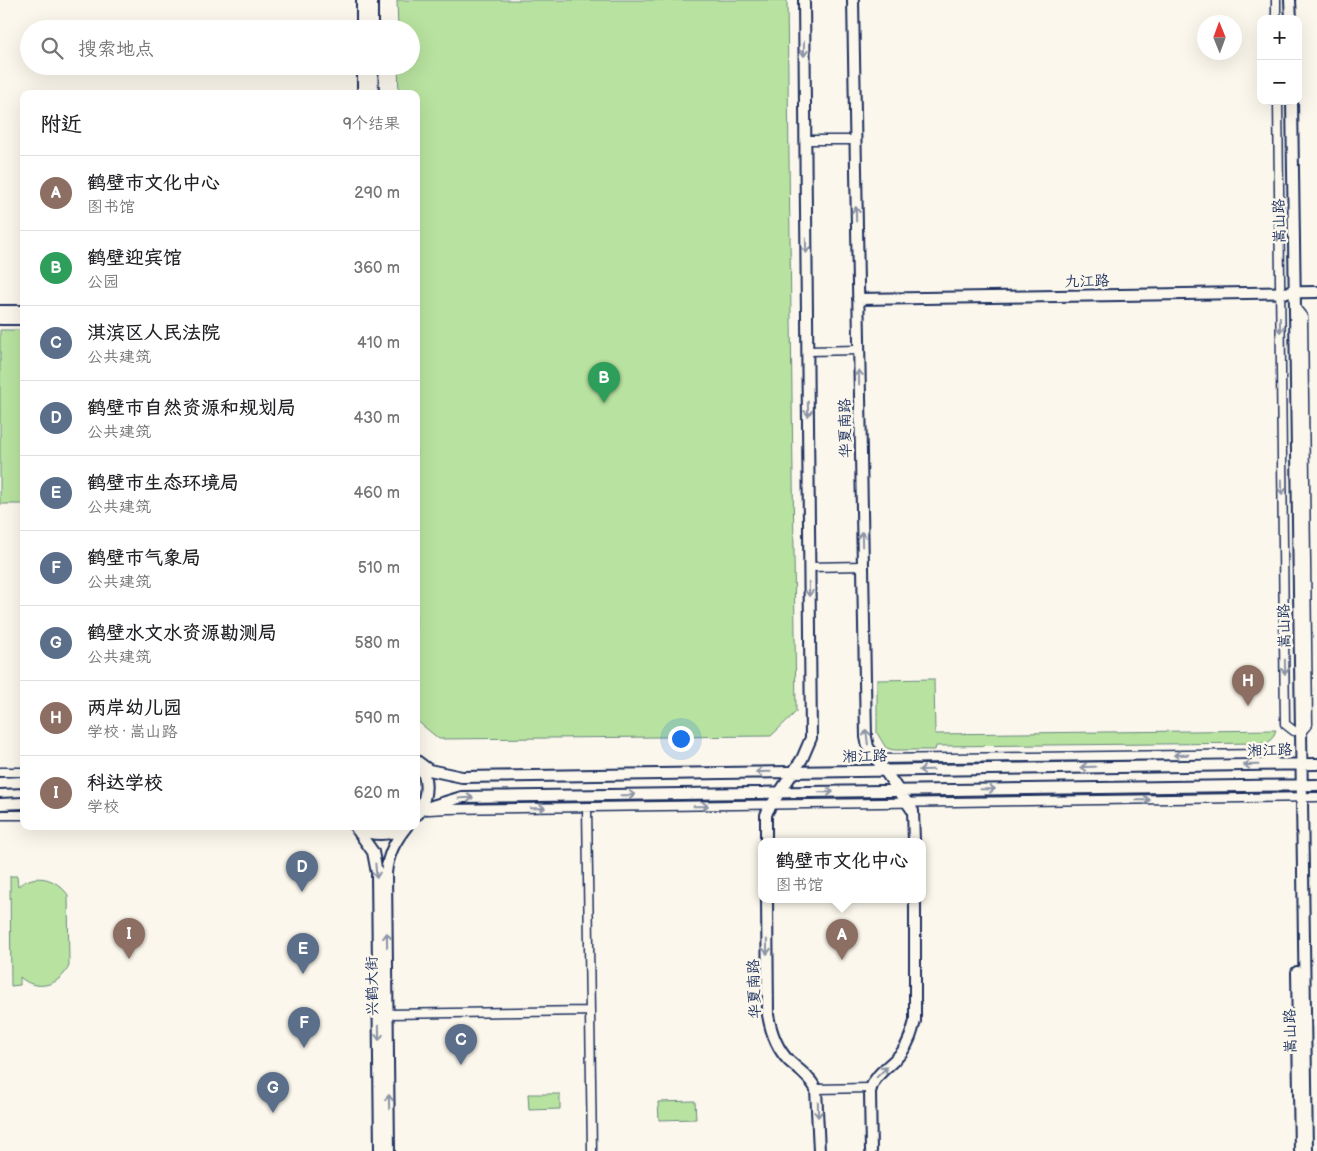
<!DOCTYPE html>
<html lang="zh">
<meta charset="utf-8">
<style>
body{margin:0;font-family:"Balsamiq Sans","LXGW WenKai TC",sans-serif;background:#f6f6f6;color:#202124}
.controls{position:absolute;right:15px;top:15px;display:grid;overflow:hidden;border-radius:10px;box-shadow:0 5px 20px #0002}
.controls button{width:45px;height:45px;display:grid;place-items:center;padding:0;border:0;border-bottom:1px solid #e0e0e0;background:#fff;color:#202124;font:25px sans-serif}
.compass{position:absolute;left:1197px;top:15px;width:45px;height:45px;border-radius:50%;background:#fff;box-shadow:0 5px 20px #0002;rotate:359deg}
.you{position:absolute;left:680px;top:738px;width:18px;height:18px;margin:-12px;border:4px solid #fff;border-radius:50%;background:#1a73e8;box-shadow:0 0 0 8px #1a73e833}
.badge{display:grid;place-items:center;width:32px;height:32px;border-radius:50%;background:#c8321e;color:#fff;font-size:16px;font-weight:700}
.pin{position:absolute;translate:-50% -41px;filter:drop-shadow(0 1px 2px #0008)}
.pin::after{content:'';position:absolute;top:26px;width:18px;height:15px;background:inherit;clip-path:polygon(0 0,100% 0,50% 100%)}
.popup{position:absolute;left:758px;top:838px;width:168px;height:65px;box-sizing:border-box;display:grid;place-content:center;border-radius:10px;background:#fff;filter:drop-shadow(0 1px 4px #0005);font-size:16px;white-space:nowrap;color:#757577}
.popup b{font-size:19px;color:#202124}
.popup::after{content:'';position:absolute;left:50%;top:100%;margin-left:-10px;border:10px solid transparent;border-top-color:#fff}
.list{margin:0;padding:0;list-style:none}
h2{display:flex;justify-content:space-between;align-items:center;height:65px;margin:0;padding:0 20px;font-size:21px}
h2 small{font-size:16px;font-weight:400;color:#757577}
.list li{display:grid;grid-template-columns:32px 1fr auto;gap:15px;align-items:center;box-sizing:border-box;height:75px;padding:0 20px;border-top:1px solid #e0e0e0}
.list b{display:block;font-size:19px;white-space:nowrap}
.list p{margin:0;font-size:16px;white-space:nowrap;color:#757577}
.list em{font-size:16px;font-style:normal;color:#757577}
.icon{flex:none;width:28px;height:28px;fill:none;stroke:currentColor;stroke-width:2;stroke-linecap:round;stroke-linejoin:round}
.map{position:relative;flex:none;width:1317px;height:1151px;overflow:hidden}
.search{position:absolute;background:#fff;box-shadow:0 5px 20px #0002;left:20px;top:20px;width:400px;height:55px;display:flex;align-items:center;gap:12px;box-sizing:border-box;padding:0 18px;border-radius:28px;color:#757577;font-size:19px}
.panel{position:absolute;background:#fff;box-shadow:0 5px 20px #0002;left:20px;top:90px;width:400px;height:740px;border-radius:10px}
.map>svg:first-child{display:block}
.green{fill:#b8e29f;stroke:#6a887e}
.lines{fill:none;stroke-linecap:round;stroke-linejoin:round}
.street-casing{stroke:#1b2f5e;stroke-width:11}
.secondary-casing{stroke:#1b2f5e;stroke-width:14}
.street{stroke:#fbf7ec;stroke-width:8}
.secondary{stroke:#fbf7ec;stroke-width:10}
.oneway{stroke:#8b93a5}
.labels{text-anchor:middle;stroke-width:5;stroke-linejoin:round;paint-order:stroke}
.street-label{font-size:15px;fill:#1b2f5e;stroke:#fbf7ec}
</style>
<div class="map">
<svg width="1317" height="1151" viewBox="0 0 1317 1151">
<rect width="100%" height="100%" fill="#fbf7ec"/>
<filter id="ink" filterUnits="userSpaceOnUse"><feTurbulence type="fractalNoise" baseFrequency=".02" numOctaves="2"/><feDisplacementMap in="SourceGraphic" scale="10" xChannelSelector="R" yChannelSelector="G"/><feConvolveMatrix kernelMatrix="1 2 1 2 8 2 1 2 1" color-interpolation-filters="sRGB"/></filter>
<g filter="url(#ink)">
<path class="green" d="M397 0H787L796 712 771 736 439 739 416 720V94H399L398 66H411V29H398Z
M0 330H24V504H0Z
M934 679 935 734 1276 730 1273 737 1268 743 936 746 935 750H894L886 748 877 733V680Z
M10 876H17L18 886C36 872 56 878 68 895L69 966C60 986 36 992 20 977V985L11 986Z
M528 1094H560V1109L529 1110Z
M695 1101 696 1119 659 1120 658 1102Z"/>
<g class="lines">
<g class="street-casing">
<path id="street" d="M1276 0V19
M1278 101 1285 724 1294 731
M805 140H855
M1295 307 1303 317 1308 724 1301 732
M807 351 859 350
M809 567 863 566
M877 759 1264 754 1279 765
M0 772H24
M587 807 592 1151
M429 810 447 809 1317 797
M0 815H24
M388 1014 590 1011
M816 1089 871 1088"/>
</g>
<g class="secondary-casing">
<path id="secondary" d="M362 0V29
M372 0V29
M853 0 866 737 868 747 913 811 914 841
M1290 0 1291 19
M363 66V94
M372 66 373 94
M1292 101 1307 1151
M858 299 1317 292
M0 311H24
M0 319H24
M417 761 429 770 462 777 1317 764
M0 783 24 782
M0 804 24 803
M420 811 432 806 462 797 1317 785
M418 814C427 797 429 780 419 764
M356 828 373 852 377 873 380 1151
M356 828C372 836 388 836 404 828
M766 841V815L768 810 802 759 811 738 804 0
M767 899 768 1015C771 1032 776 1048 789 1061 799 1070 809 1076 816 1089L819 1151
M1297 972 1300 1151
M389 1151 386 873C388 854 395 841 407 826
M871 1151 870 1092C874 1073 891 1066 902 1052 909 1043 912 1032 915 1021V899"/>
</g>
<use href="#street" class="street"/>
<use href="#secondary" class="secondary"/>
</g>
<defs><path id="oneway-shaft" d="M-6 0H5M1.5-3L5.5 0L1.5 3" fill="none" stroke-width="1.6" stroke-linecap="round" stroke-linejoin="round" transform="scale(1.25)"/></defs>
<g class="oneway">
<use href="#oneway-shaft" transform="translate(804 49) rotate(89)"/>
<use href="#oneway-shaft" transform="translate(856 214) rotate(-91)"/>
<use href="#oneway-shaft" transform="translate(806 246) rotate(89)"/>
<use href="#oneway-shaft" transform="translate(1280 325) rotate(89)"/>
<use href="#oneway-shaft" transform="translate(859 377) rotate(-91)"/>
<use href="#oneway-shaft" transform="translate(808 409) rotate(89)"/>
<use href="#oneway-shaft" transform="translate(1282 487) rotate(89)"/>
<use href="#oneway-shaft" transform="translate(862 539) rotate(-91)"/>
<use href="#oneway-shaft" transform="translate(809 589) rotate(89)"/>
<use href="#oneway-shaft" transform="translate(1285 667) rotate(89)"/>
<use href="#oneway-shaft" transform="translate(867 737) rotate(-97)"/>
<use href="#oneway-shaft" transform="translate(1181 755) rotate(179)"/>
<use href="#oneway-shaft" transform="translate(1251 765) rotate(179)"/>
<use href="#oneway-shaft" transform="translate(1088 767) rotate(179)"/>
<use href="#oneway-shaft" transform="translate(926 770) rotate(179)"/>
<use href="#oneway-shaft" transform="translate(763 772) rotate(179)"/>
<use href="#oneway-shaft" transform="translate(988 789) rotate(-1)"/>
<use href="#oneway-shaft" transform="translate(826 792) rotate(-1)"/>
<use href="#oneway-shaft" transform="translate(628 795) rotate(-1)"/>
<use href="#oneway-shaft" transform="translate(466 798) rotate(-4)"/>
<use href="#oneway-shaft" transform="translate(1143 800) rotate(-1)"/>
<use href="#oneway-shaft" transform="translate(701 806) rotate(-1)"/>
<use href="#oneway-shaft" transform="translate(538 808) rotate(-1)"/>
<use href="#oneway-shaft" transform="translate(376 871) rotate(85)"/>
<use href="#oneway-shaft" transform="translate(387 940) rotate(-91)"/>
<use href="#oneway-shaft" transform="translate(767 947) rotate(89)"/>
<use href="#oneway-shaft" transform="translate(379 1033) rotate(89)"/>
<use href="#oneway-shaft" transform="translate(882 1072) rotate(-44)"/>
<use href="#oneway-shaft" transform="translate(389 1102) rotate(-91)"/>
<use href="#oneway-shaft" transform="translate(818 1110) rotate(89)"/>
</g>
</g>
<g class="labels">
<g class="street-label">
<text transform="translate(1279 221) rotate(-91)" y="5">嵩山路</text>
<text transform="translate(1087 281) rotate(-1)" y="5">九江路</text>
<text transform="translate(845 428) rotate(-91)" y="5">华夏南路</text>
<text transform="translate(1284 626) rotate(-91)" y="5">嵩山路</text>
<text transform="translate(1270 750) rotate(-1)" y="5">湘江路</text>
<text transform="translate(865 756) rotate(-1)" y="5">湘江路</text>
<text transform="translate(372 986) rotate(-91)" y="5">兴鹤大街</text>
<text transform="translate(754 989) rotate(-92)" y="5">华夏南路</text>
<text transform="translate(1290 1031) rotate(-91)" y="5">嵩山路</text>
</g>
</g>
</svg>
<div class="controls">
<button>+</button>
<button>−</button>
</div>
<svg class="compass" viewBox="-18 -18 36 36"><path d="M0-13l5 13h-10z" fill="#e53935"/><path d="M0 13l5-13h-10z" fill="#757577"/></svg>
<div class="you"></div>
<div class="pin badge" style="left:842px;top:960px;background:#8d6e63">A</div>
<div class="popup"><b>鹤壁市文化中心</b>图书馆</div>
<div class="pin badge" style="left:604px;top:403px;background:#2e9e5b">B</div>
<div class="pin badge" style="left:461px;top:1065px;background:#5c6f8a">C</div>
<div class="pin badge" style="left:302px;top:892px;background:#5c6f8a">D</div>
<div class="pin badge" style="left:303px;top:974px;background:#5c6f8a">E</div>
<div class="pin badge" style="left:304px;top:1048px;background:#5c6f8a">F</div>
<div class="pin badge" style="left:273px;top:1113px;background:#5c6f8a">G</div>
<div class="pin badge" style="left:1248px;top:706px;background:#8d6e63">H</div>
<div class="pin badge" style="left:129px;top:959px;background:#8d6e63">I</div>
<div class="search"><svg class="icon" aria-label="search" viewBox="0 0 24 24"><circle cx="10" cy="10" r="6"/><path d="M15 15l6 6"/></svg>搜索地点</div>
<section class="panel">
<h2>附近<small>9个结果</small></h2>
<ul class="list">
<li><span class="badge" style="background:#8d6e63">A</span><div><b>鹤壁市文化中心</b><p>图书馆</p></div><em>290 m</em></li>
<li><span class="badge" style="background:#2e9e5b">B</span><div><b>鹤壁迎宾馆</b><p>公园</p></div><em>360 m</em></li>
<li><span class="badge" style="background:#5c6f8a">C</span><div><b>淇滨区人民法院</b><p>公共建筑</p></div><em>410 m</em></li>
<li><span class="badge" style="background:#5c6f8a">D</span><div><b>鹤壁市自然资源和规划局</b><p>公共建筑</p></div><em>430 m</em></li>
<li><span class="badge" style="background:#5c6f8a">E</span><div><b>鹤壁市生态环境局</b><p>公共建筑</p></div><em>460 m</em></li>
<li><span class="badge" style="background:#5c6f8a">F</span><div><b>鹤壁市气象局</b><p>公共建筑</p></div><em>510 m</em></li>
<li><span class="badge" style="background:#5c6f8a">G</span><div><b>鹤壁水文水资源勘测局</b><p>公共建筑</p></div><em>580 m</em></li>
<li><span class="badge" style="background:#8d6e63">H</span><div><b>两岸幼儿园</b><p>学校 · 嵩山路</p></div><em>590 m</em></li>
<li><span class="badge" style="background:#8d6e63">I</span><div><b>科达学校</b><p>学校</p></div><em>620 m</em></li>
</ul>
</section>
</div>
